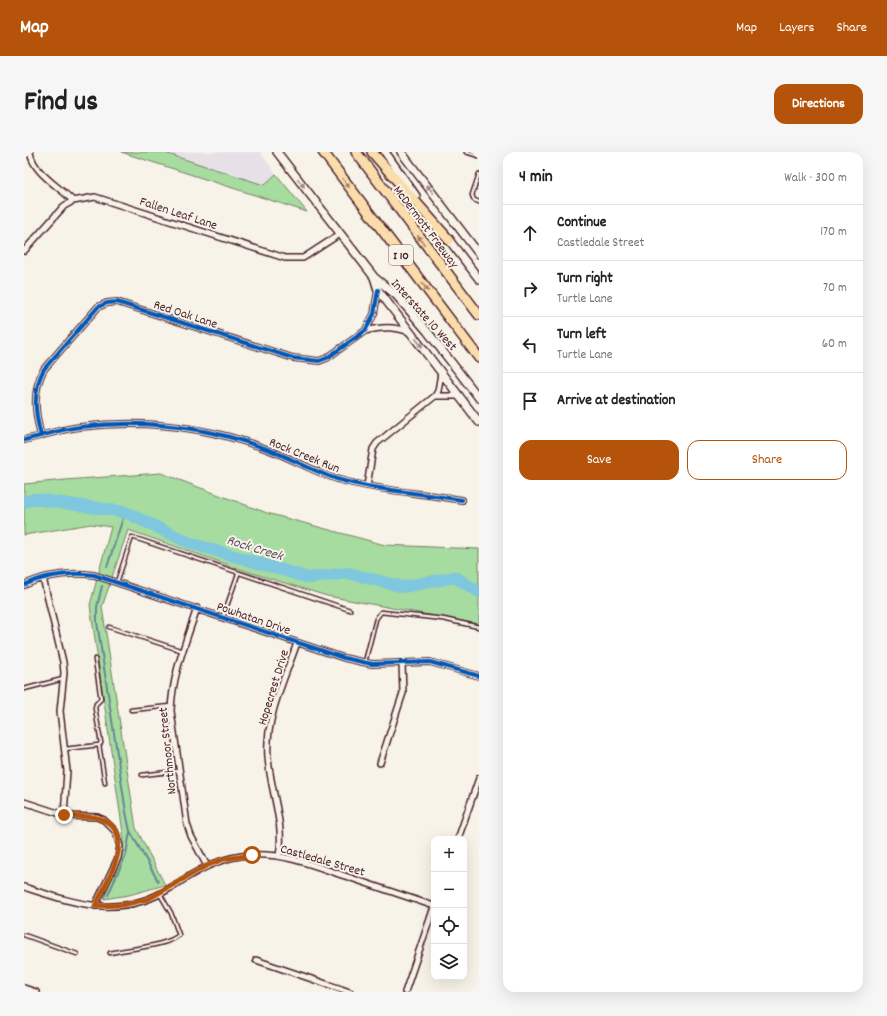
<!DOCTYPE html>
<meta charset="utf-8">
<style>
body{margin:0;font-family:Dekko,sans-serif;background:#f6f6f6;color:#222}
.controls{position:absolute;right:12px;bottom:12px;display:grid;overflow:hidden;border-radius:8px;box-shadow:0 4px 16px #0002}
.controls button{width:36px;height:36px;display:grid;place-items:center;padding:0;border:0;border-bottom:1px solid #e0e0e0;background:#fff;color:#222;font:20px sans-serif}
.stop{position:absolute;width:12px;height:12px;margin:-9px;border:3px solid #b45309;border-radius:50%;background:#fff}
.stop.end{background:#b45309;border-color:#fff;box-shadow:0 1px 4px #0008}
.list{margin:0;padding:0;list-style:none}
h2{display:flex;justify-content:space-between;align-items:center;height:52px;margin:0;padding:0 16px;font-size:17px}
h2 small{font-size:13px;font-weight:400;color:#767676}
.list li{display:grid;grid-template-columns:26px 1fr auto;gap:12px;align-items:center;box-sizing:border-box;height:56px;padding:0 16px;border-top:1px solid #e0e0e0}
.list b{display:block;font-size:15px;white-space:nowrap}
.list p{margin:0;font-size:13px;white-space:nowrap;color:#767676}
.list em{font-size:13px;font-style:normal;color:#767676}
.actions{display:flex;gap:8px;padding:12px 16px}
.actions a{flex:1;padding:9px 0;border:1px solid #b45309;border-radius:12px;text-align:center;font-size:14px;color:#b45309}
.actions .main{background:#b45309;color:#fff}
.icon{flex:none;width:22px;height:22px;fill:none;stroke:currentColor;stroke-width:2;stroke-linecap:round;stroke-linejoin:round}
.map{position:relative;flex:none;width:455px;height:840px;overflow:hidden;border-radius:12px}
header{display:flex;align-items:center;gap:24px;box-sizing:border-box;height:56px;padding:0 20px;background:#b45309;color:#fff}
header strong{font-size:19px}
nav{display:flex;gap:22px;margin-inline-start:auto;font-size:14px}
.intro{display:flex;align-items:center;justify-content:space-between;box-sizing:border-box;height:96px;padding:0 24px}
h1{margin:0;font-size:28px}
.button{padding:10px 18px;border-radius:12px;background:#b45309;color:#fff;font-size:14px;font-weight:700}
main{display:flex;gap:24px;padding:0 24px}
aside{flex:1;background:#fff;border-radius:12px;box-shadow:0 4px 16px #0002}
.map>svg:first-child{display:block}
.built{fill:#e8e0e7}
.green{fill:#a6dc9f;stroke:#787e65}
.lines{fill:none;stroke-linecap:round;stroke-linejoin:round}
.stream{stroke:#698497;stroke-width:2}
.river{stroke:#7ec7df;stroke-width:12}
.lane-casing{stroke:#4a1f2b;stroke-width:5.5}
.street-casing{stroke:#4a1f2b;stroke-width:8}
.secondary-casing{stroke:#4a1f2b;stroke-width:10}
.highway-casing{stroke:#4a1f2b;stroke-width:12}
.lane{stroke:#f7f3e8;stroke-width:2.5}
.street{stroke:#f7f3e8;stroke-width:5}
.secondary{stroke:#f7f3e8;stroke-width:7}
.highway{stroke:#faddab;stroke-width:9}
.cycleway-casing{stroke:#f7f3e8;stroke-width:6}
.cycleway{stroke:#0057b8;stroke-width:4}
.oneway{fill:#a0898a}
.oneway2{fill:#a27e6b}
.route{stroke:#b45309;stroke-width:5}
.labels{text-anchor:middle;stroke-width:4;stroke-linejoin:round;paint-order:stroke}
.shield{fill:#f7f3e8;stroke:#7e5f64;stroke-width:1}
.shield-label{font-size:12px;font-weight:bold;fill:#4a1f2b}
.street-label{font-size:13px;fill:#4a1f2b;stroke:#f7f3e8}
.water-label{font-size:14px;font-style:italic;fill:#5a5161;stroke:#f7f3e8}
</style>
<header>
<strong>Map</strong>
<nav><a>Map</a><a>Layers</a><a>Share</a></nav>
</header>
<div class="intro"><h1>Find us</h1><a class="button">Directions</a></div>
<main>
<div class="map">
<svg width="455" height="840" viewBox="0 0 455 840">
<rect width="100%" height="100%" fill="#f7f3e8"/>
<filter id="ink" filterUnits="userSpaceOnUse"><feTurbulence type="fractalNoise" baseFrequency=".025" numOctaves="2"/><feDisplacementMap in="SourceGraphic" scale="8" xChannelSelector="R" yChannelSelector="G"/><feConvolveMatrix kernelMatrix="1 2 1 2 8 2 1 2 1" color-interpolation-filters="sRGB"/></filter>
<g filter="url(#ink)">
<path class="built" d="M138 0H236L252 22 240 33Z"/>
<path class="green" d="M97 0H138L240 33 252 22 283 60Z
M137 321 243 361 361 393 455 397V472L303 444 225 420 104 378 78 455 112 676 141 733 105 743 80 747 100 688 66 453 87 375 67 372 0 383V332L41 328Z"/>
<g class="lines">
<path class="stream" d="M83 415 101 360
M78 434 73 455V470L102 660 106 679 134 729
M84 743 102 702 106 680"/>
<path class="river" d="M0 350 10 347 101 360 166 391 285 426 324 421 379 435 431 425 455 440"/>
<g class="lane-casing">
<path id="lane" d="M442 0 455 4
M455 22 448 43 450 48 455 50
M93 430 108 385 326 458
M199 465 214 422
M85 475 159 499
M341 510 352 467 357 460 419 467 455 475
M0 537 39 527
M107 558 147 554
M75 593 81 631
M41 597 75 593 77 591 71 556 72 552 77 547 71 507
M118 623 154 619
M0 783 53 802
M86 801C102 797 144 794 155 783L147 761 136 742"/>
</g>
<g class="street-casing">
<path id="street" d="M6 0C9 21 35 34 49 49
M0 99 40 54 49 49 71 45 261 106H279L316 82
M341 179C357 175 370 174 385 180
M417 221 414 239 411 244H436
M17 284C11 261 8 239 20 217L74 155 83 151 93 150 269 206 295 209 303 206 341 179 350 162 354 138
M0 288C18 284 37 277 56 275 120 267 180 274 240 296 266 305 290 320 316 328 356 339 398 341 438 348
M343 334 349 297 353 291 411 244
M19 426 39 510 40 521 36 559 43 619 40 663
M0 433C22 423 46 420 70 423L320 506 348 512 406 510 455 524
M173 456C162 490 148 523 147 559L163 672 167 684 183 714
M356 611 379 541 378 511
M0 650 43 664 73 665 80 668 91 679 96 694 94 706 71 754
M434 687 455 626
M255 704C261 671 246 638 244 605 241 566 261 526 273 491
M0 735C53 752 96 768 148 735 172 719 197 704 228 703 261 701 291 714 321 724 351 734 380 744 410 754
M232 808 326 840
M0 836 12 840
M381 840 410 755"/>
</g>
<g class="secondary-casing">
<path id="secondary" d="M253 0 350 125 372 143 403 179 455 246
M361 0 392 44
M377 0 455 102
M422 84 455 127
M350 125 354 138 455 270"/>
</g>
<g class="highway-casing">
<path id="highway" d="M299 0 455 206
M332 0 455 163
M348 0 425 88"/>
</g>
<use href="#lane" class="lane"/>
<use href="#street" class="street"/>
<use href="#secondary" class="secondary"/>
<use href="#highway" class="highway"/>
<g class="cycleway-casing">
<path id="cycleway" d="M17 284C11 261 8 239 20 217L74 155 83 151 93 150 269 206 295 209 303 206 341 179 350 162 354 138
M0 288C18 284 37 277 56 275 120 267 180 274 240 296 266 305 290 320 316 328 356 339 398 341 438 348
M0 433C22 423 46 420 70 423L320 506 348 512 406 510 455 524"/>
</g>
<use href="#cycleway" class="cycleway"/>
</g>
<defs><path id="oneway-solid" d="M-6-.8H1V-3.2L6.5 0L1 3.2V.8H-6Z"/></defs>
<g class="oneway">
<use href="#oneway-solid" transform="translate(277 31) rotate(52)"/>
<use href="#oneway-solid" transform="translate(406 37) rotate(-128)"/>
<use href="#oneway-solid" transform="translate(395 191) rotate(52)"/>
</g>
<g class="oneway2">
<use href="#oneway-solid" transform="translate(322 31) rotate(53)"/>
<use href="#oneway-solid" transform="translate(397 88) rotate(-127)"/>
<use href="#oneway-solid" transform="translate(401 135) rotate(53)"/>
</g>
</g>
<g class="lines" filter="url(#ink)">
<path class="route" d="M40 663C51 666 64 663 74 666 117 679 82 731 71 754L98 753 124 747 182 714 200 707 228 703"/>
</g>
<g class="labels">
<rect class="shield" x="365" y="93" width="24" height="20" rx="3"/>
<g class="shield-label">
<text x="377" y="107">I 10</text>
</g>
<g class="street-label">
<text transform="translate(155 60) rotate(18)" y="5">Fallen Leaf Lane</text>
<text transform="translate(403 74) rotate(53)" y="5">McDermott Freeway</text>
<text transform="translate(162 161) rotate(18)" y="5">Red Oak Lane</text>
<text transform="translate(401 162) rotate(48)" y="5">Interstate 10 West</text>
<text transform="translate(281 302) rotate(22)" y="5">Rock Creek Run</text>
<text transform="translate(230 465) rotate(19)" y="5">Powhatan Drive</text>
<text transform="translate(248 535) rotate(-73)" y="5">Hopecrest Drive</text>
<text transform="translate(142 599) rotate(-96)" y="5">Northmoor Street</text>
<text transform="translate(299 707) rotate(16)" y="5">Castledale Street</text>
</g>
<g class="water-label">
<text transform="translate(231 395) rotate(17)" y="5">Rock Creek</text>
</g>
</g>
</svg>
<div class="controls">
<button>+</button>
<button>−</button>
<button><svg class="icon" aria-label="locate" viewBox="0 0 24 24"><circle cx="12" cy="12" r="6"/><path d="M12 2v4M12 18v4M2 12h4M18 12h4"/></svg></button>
<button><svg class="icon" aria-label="layers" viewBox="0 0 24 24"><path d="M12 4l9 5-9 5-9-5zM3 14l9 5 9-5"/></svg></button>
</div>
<div class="stop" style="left:228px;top:703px"></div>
<div class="stop end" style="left:40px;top:663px"></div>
</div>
<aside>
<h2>4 min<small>Walk · 300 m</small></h2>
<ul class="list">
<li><svg class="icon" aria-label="ahead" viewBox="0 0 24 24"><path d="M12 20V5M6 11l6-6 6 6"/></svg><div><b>Continue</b><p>Castledale Street</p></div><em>170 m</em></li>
<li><svg class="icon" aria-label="right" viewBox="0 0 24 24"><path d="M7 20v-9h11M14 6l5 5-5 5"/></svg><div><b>Turn right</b><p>Turtle Lane</p></div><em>70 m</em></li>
<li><svg class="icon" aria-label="left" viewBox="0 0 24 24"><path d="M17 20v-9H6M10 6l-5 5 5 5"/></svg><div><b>Turn left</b><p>Turtle Lane</p></div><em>60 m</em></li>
<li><svg class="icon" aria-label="arrive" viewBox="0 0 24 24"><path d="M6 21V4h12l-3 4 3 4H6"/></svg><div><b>Arrive at destination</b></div></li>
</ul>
<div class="actions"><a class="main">Save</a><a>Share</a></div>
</aside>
</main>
